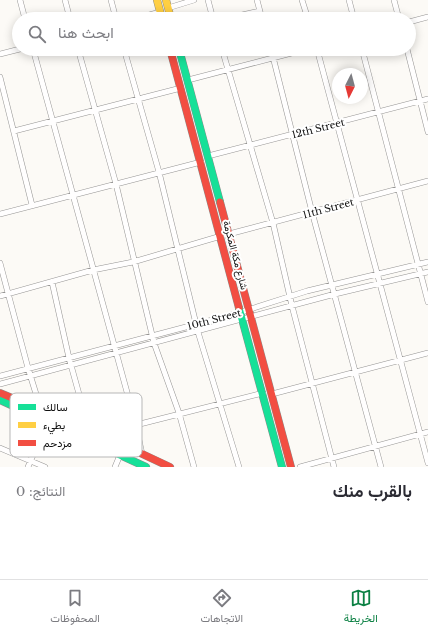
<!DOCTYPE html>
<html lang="ar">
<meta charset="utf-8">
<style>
body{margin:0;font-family:"Libre Baskerville",Vazirmatn,serif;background:#f7f7f7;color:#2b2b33;direction:rtl}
.compass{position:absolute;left:332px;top:68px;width:36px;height:36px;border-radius:50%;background:#fff;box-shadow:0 2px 10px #0003;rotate:186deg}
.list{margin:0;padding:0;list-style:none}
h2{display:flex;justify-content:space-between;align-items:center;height:52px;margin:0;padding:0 16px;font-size:17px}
h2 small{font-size:13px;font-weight:400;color:#7c7c81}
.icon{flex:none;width:22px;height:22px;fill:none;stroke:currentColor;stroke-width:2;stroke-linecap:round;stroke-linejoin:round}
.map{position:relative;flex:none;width:428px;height:467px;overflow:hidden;direction:ltr}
.search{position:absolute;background:#fff;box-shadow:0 2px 10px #0003;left:12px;right:12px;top:12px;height:44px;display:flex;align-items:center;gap:10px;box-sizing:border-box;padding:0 14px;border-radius:22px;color:#7c7c81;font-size:15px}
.sheet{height:112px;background:#fff}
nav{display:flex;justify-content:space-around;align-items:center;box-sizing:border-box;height:56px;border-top:1px solid #e1e1e2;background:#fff;font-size:11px;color:#7c7c81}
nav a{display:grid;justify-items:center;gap:2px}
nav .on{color:#0b8043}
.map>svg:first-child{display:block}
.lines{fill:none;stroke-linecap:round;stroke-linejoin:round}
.street-casing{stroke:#969594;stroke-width:6}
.fast-casing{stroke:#8d8c8a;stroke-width:8}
.slow-casing{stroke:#8d8c8a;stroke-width:8}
.jam-casing{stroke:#8d8c8a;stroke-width:8}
.street{stroke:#fffefe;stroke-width:5}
.fast{stroke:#16e098;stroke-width:7}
.slow{stroke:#ffcf43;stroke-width:7}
.jam{stroke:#f24e42;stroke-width:7}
.labels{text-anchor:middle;stroke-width:4;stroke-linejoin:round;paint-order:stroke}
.street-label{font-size:10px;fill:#101010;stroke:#fff}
.key{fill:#fff;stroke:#b7b7b7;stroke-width:1}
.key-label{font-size:11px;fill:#101010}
</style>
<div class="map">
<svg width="428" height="467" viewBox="0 0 428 467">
<rect width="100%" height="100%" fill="#fcfaf6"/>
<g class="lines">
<g class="street-casing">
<path id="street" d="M20 0 25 19
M65 0 70 19
M111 0 116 19
M208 0 213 19
M257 0 262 19
M302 0 308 19
M349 0 354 19
M394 0 399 19
M168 8 194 0
M135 19 160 12
M224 19 260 11
M409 22 428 17
M33 49 136 425 142 454
M78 49 116 184 154 343 179 413 194 467
M124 49 159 172 198 332 239 467
M222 49 273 223 292 306 334 467
M271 49 312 212 381 467
M317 49 428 463
M362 49 428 302
M407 49 428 132
M0 54 20 49
M0 77 32 205
M188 80 307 49
M14 131 181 88
M208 156 428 99
M0 214 201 162
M229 234 428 181
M0 263 28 368 41 410
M52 282 69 358 89 430
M0 296 93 270 133 262 221 236
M0 376 235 314 307 291 428 262
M0 384 335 294 428 272
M272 394 428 353
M104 436 136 425 263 393
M0 448 45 467
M28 467 47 422
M115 467 120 455
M300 467 428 432"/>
</g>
<g class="fast-casing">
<path id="fast" d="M179 49 220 202
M239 308 282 467
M0 400 146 467"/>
</g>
<g class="slow-casing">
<path id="slow" d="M157 0 162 19
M166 0 171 19"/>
</g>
<g class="jam-casing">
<path id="jam" d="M170 49 239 308
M220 202 291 467
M0 393 104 436 170 467"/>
</g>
<use href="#street" class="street"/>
<use href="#fast" class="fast"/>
<use href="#slow" class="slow"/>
<use href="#jam" class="jam"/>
</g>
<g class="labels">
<g class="street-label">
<text transform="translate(318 128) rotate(-14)" y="4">12th Street</text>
<text transform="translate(328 208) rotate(-15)" y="4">11th Street</text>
<text transform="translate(236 255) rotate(75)" y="4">شارع مكة المكرمة</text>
<text transform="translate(214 319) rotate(-15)" y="4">10th Street</text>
</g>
</g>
<rect x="10" y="393" width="132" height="64" rx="6" class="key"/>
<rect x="18" y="404" width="18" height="6" fill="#16e098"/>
<rect x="18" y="422" width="18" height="6" fill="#ffcf43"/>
<rect x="18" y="440" width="18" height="6" fill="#f24e42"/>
<g class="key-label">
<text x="43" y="411">سالك</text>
<text x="43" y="429">بطيء</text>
<text x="43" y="447">مزدحم</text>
</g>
</svg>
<svg class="compass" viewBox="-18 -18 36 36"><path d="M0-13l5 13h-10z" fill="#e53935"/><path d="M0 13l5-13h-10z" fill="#7c7c81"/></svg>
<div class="search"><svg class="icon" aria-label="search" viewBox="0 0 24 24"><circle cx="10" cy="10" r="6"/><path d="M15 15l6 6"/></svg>ابحث هنا</div>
</div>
<section class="sheet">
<h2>بالقرب منك<small>النتائج: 0</small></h2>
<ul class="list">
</ul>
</section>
<nav>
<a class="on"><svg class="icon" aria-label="map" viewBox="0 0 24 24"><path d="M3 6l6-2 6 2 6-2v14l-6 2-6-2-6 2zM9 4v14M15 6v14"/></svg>الخريطة</a>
<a><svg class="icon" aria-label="directions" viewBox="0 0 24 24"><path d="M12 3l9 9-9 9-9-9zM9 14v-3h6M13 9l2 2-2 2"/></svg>الاتجاهات</a>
<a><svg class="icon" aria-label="saved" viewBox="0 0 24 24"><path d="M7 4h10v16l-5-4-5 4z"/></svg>المحفوظات</a>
</nav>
